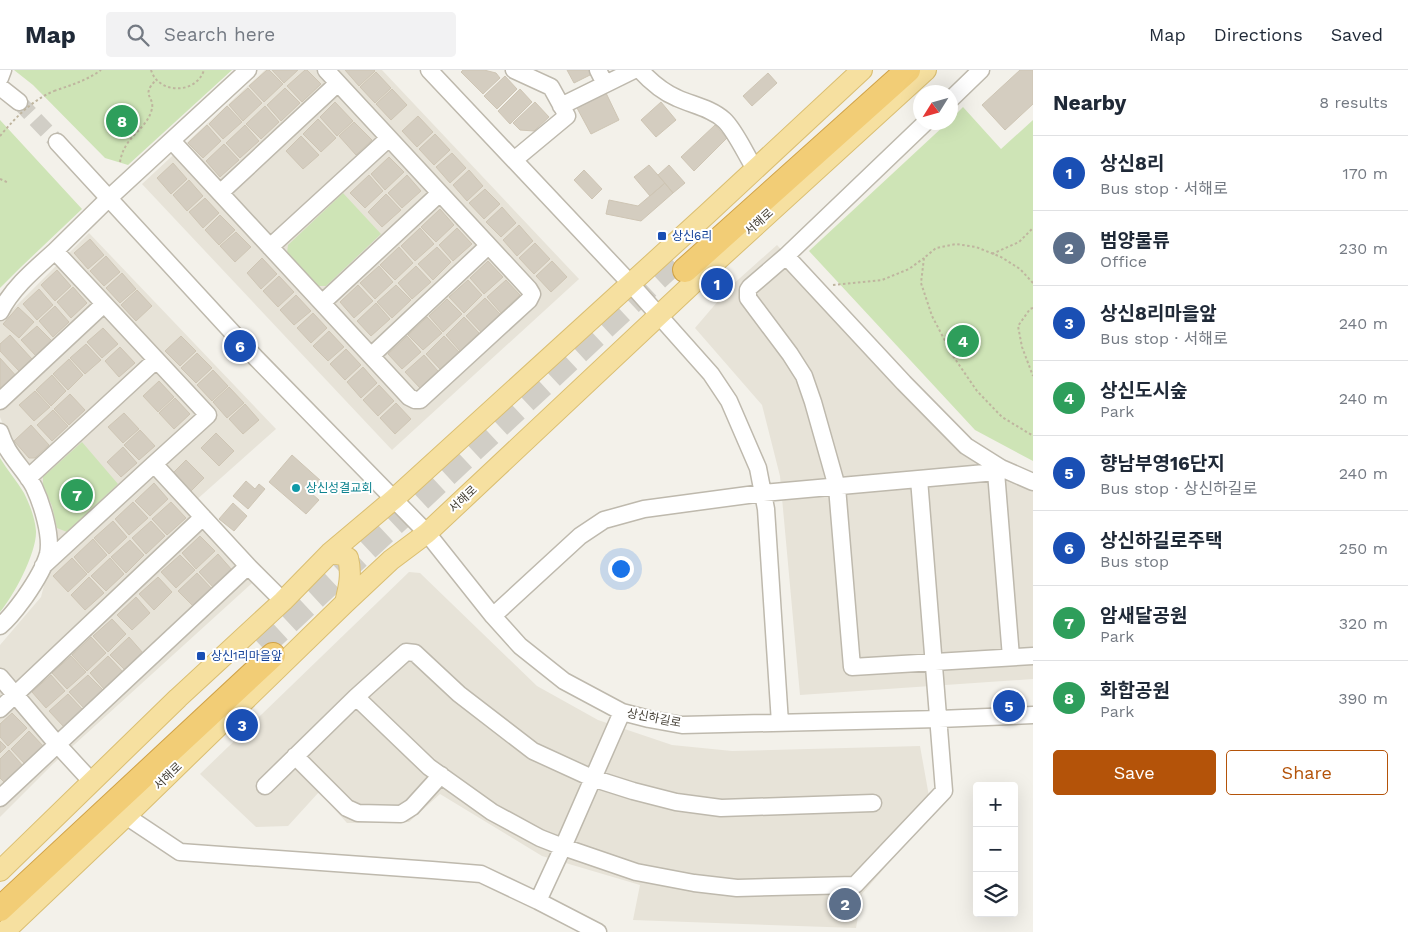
<!DOCTYPE html>
<meta charset="utf-8">
<style>
body{margin:0;font-family:"Work Sans","Noto Sans KR",sans-serif;background:#f2f2f3;color:#1f2937}
.controls{position:absolute;right:15px;bottom:15px;display:grid;overflow:hidden;border-radius:5px;box-shadow:0 5px 20px #0002}
.controls button{width:45px;height:45px;display:grid;place-items:center;padding:0;border:0;border-bottom:1px solid #e0e1e3;background:#fff;color:#1f2937;font:25px sans-serif}
.compass{position:absolute;left:913px;top:15px;width:45px;height:45px;border-radius:50%;background:#fff;box-shadow:0 5px 20px #0002;rotate:233deg}
.you{position:absolute;left:620px;top:498px;width:18px;height:18px;margin:-12px;border:4px solid #fff;border-radius:50%;background:#1a73e8;box-shadow:0 0 0 8px #1a73e833}
.badge{display:grid;place-items:center;width:32px;height:32px;border-radius:50%;background:#b45309;color:#fff;font-size:16px;font-weight:700}
.pin{position:absolute;translate:-50% -50%;border:2px solid #fff;box-shadow:0 1px 5px #0006}
.list{margin:0;padding:0;list-style:none}
h2{display:flex;justify-content:space-between;align-items:center;height:65px;margin:0;padding:0 20px;font-size:21px}
h2 small{font-size:16px;font-weight:400;color:#747a83}
.list li{display:grid;grid-template-columns:32px 1fr auto;gap:15px;align-items:center;box-sizing:border-box;height:75px;padding:0 20px;border-top:1px solid #e0e1e3}
.list b{display:block;font-size:19px;white-space:nowrap}
.list p{margin:0;font-size:16px;white-space:nowrap;color:#747a83}
.list em{font-size:16px;font-style:normal;color:#747a83}
.actions{display:flex;gap:10px;padding:15px 20px}
.actions a{flex:1;padding:11px 0;border:1px solid #b45309;border-radius:5px;text-align:center;font-size:18px;color:#b45309}
.actions .main{background:#b45309;color:#fff}
.icon{flex:none;width:28px;height:28px;fill:none;stroke:currentColor;stroke-width:2;stroke-linecap:round;stroke-linejoin:round}
.map{position:relative;flex:none;width:1033px;height:862px;overflow:hidden}
header{display:flex;align-items:center;gap:30px;box-sizing:border-box;height:70px;padding:0 25px;background:#fff;border-bottom:1px solid #e0e1e3}
header strong{font-size:24px}
nav{display:flex;gap:28px;margin-inline-start:auto;font-size:18px}
.search{width:350px;height:45px;background:#f2f2f3;display:flex;align-items:center;gap:12px;box-sizing:border-box;padding:0 18px;border-radius:5px;color:#747a83;font-size:19px}
main{display:flex}
aside{flex:1;background:#fff}
.map>svg:first-child{display:block}
.residential{fill:#e7e3d8}
.green{fill:#cee4b6}
.building{fill:#d4cdc0;stroke:#cec5b4}
.lines{fill:none;stroke-linecap:round;stroke-linejoin:round}
.minor-tunnel{stroke:#d1cec6;stroke-width:16;stroke-dasharray:16 8;stroke-linecap:butt}
.highway-tunnel{stroke:#d1cec6;stroke-width:24;stroke-dasharray:24 12;stroke-linecap:butt}
.minor-casing{stroke:#beb9ad;stroke-width:19}
.major-casing{stroke:#dabe71;stroke-width:22}
.highway-casing{stroke:#d0a247;stroke-width:26}
.path{stroke:#bfb59f;stroke-width:2;stroke-dasharray:2.5 2.5;stroke-linecap:butt}
.minor{stroke:#fff;stroke-width:16}
.major{stroke:#f6e0a0;stroke-width:20}
.highway{stroke:#f2cd76;stroke-width:24}
.path-bridge{stroke:#bfb59f;stroke-width:2;stroke-dasharray:2.5 2.5;stroke-linecap:butt}
.transit-dot{fill:#1a4fb4;stroke:#fff;stroke-width:2}
.culture-dot{fill:#0f9aa8;stroke:#fff;stroke-width:2}
.labels{text-anchor:middle;stroke-width:4;stroke-linejoin:round;paint-order:stroke}
.street-label{font-size:12px;fill:#474238;stroke:#fff}
.transit-label{font-size:12px;fill:#164399;stroke:#fff;text-anchor:start}
.culture-label{font-size:12px;fill:#0d838f;stroke:#fff;text-anchor:start}
</style>
<header>
<strong>Map</strong>
<div class="search"><svg class="icon" aria-label="search" viewBox="0 0 24 24"><circle cx="10" cy="10" r="6"/><path d="M15 15l6 6"/></svg>Search here</div>
<nav><a>Map</a><a>Directions</a><a>Saved</a></nav>
</header>
<main>
<div class="map">
<svg width="1033" height="862" viewBox="0 0 1033 862">
<rect width="100%" height="100%" fill="#f3f1ea"/>
<path class="residential" d="M265 0H382L579 209 392 380 142 114Z
M89 163 276 359 194 432 262 504 53 694 0 747V575L41 527 53 480 0 347V252Z
M777 175 966 381 1033 417V609L800 625 780 406 762 335 695 258 730 217Z
M409 502 420 503 537 616 598 650 672 675 732 681 920 676 932 743 862 824 856 858 633 850 640 815 542 786 440 724 409 752 347 753 319 722 288 756 256 757 200 704Z"/>
<path class="green" d="M14 0H232L128 95 105 88 33 15Z
M963 37 1001 79 1033 50V391L975 360 809 181 947 53 951 52V49Z
M0 50 82 139 21 197 0 218Z
M343 123 381 164 326 216H317L287 183 288 175Z
M82 372 118 414 67 462 57 458 52 436 43 415V407Z
M0 388C7 400 17 411 24 423 30 435 35 448 36 461 37 482 14 526 0 542Z"/>
<path class="building" d="M267 0H269L283 14 264 32 249 16Z
M272 0H298L284 13Z
M305 0H307L321 14 302 32 287 16Z
M345 0H374L375 1 359 16Z
M463 0H484L496 3 500 8 483 24 461 2Z
M567 0H590L592 4 574 13Z
M1020 0H1033V34L1005 60 982 35Z
M376 2 391 18 375 33 360 17Z
M768 3 777 13 752 36 743 26Z
M505 6 517 19 497 39 484 26Z
M248 18 262 33 243 51 229 35Z
M285 18 300 33 281 51 267 35Z
M392 19 407 35 391 50 376 34Z
M520 19 532 32 510 54 498 41Z
M606 23 619 50 591 64 577 38Z
M335 32 353 51 337 66 320 47Z
M535 32 549 47 534 61 520 60 513 53Z
M661 32 676 50 656 67 641 50Z
M227 36 242 52 223 69 209 54Z
M265 36 279 52 261 69 246 54Z
M418 46 433 62 417 77 402 61Z
M318 49 336 68 321 82 303 64Z
M354 52 372 70 356 85 339 66Z
M207 55 221 71 203 88 188 73Z
M245 55 259 71 240 88 226 73Z
M715 55 727 68 694 101 681 87Z
M435 64 450 80 434 95 419 79Z
M301 66 319 85 303 99 286 81Z
M224 74 239 90 220 107 206 91Z
M452 83 466 98 450 113 436 97Z
M389 87 404 102 385 120 371 104Z
M173 93 187 109 171 124 157 108Z
M649 95 665 113 650 126 634 107Z
M669 95 685 113 673 123 658 105Z
M469 100 483 116 467 131 453 115Z
M584 100 602 119 592 129 574 110Z
M369 105 383 121 365 138 350 123Z
M407 105 421 121 402 138 388 123Z
M189 110 203 126 187 141 173 125Z
M665 113 673 123 641 151 606 144 609 130 638 136Z
M485 119 500 134 484 149 469 133Z
M386 124 401 140 382 157 368 142Z
M205 128 219 143 203 158 189 142Z
M502 137 516 153 501 167 486 152Z
M440 139 454 155 436 172 421 157Z
M220 145 235 160 219 175 205 160Z
M519 155 533 171 517 186 503 170Z
M420 158 434 174 415 191 401 176Z
M457 158 472 174 453 191 439 175Z
M236 162 251 177 235 192 220 176Z
M90 169 104 185 88 199 74 183Z
M535 173 550 189 534 204 519 188Z
M399 177 413 193 395 210 380 195Z
M437 177 451 192 433 210 418 194Z
M106 186 120 202 104 216 90 201Z
M262 188 277 204 261 219 247 203Z
M488 191 503 207 484 224 470 208Z
M552 191 567 207 551 222 536 206Z
M379 196 393 212 375 229 360 213Z
M416 196 431 212 412 229 398 213Z
M57 200 71 216 55 231 41 215Z
M122 203 136 219 120 233 106 218Z
M279 206 294 222 278 237 263 221Z
M468 210 482 225 464 243 449 227Z
M506 210 520 225 501 243 487 227Z
M358 215 373 231 354 248 340 232Z
M396 215 411 230 392 248 377 232Z
M73 217 87 233 71 248 57 232Z
M39 219 53 235 37 250 23 234Z
M137 220 152 236 136 251 121 235Z
M296 225 311 241 294 255 280 240Z
M485 228 500 244 481 262 466 246Z
M447 229 462 244 443 262 429 246Z
M376 233 390 249 371 266 357 251Z
M55 236 69 252 53 267 39 251Z
M18 237 34 252 19 268 3 254Z
M313 243 327 258 311 273 297 258Z
M427 247 442 263 423 280 408 265Z
M464 247 479 263 460 281 446 265Z
M37 256 52 271 36 286 21 270Z
M103 258 118 274 102 288 87 272Z
M329 261 344 277 328 291 313 276Z
M10 265 32 289 19 301 0 281V274Z
M181 266 196 281 180 296 165 281Z
M407 266 421 282 402 299 388 284Z
M444 266 459 282 440 299 426 284Z
M86 274 101 290 85 304 70 288Z
M120 277 135 293 119 307 105 291Z
M346 279 361 295 345 310 330 294Z
M197 283 212 298 196 313 181 298Z
M424 285 438 301 420 318 405 302Z
M0 288 18 308 0 320Z
M69 289 83 305 68 320 53 304Z
M363 297 377 313 361 328 347 312Z
M213 300 228 316 212 331 197 315Z
M52 305 66 321 51 336 36 320Z
M159 311 174 327 158 342 143 326Z
M379 315 394 331 378 346 363 330Z
M229 317 244 333 227 348 213 332Z
M35 321 50 337 34 351 19 335Z
M70 324 85 340 69 355 54 339Z
M175 328 190 344 174 359 159 343Z
M396 333 411 349 395 364 380 348Z
M245 334 259 350 243 364 229 349Z
M53 340 68 356 52 371 37 355Z
M124 343 139 359 123 373 108 357Z
M31 355 49 375 35 388H29L14 371Z
M140 360 155 376 139 390 124 375Z
M216 363 234 381 219 396 201 378Z
M123 377 137 393 121 407 107 392Z
M292 385 321 411 311 423 319 430 306 444 269 412Z
M186 390 204 408 189 423 171 405Z
M246 411 255 419 259 414 265 419 248 439 233 426Z
M154 413 168 429 150 446 135 431Z
M133 432 148 448 129 465 115 449Z
M171 432 186 448 167 465 152 449Z
M233 433 247 446 234 461 219 449Z
M113 451 127 467 109 484 94 468Z
M151 451 165 466 146 484 132 468Z
M200 466 215 481 196 499 182 483Z
M93 469 107 485 88 503 74 487Z
M130 470 144 485 126 503 111 487Z
M218 484 232 500 213 517 199 502Z
M180 485 195 500 176 518 161 502Z
M72 488 87 504 68 522 53 506Z
M110 488 124 504 106 521 91 506Z
M197 503 212 519 193 536 178 521Z
M89 507 104 523 85 540 71 525Z
M158 507 172 522 154 540 139 524Z
M136 527 150 543 132 560 117 545Z
M112 549 126 564 108 582 93 566Z
M91 567 106 583 87 601 72 585Z
M129 567 143 583 125 600 110 585Z
M71 586 86 602 67 619 52 603Z
M108 586 123 602 104 619 90 603Z
M51 605 65 621 46 638 32 622Z
M88 605 103 620 84 638 69 622Z
M68 624 82 639 64 657 49 641Z
M12 643 27 658 8 676 0 667V654Z
M29 661 44 677 25 694 11 679Z
M0 671 6 677 0 683Z
M9 680 23 696 5 713 0 708V689Z"/>
<g class="lines">
<path class="minor-tunnel" d="M19 32 57 72"/>
<path class="highway-tunnel" d="M262 577 677 190"/>
<g class="minor-casing">
<path id="minor" d="M429 0 630 213 711 304 729 331 758 398 766 439 780 653
M598 0 605 14
M640 0C651 12 663 22 677 28 692 35 711 38 724 50 735 60 746 85 755 99
M0 8 3 0
M0 17 19 32
M951 29 981 0
M561 36 634 0
M926 52 786 186 750 217 748 220V228L790 284 804 306 813 332 837 417 852 597 1033 586
M172 71 409 327 415 330H420L529 230 532 224 529 219 326 0
M57 72 255 287 427 463 493 546 520 576 564 611 622 642 649 649 682 655 939 649 1033 645
M514 90 567 46 551 17 514 0
M220 123 338 13
M270 177 389 68
M55 181 109 128 248 0
M786 186 904 313 966 376 1001 398 1033 412
M322 233 440 123
M0 242C13 217 35 199 55 181L208 345 154 394
M371 286 488 176
M0 331 104 234
M0 362C2 368 5 375 8 380 16 393 27 404 34 417 42 434 52 466 48 484 44 499 34 514 25 527 17 538 10 548 0 556
M996 402 1011 587
M28 408 156 290
M248 496 283 531
M493 546 580 466 604 450 644 439 763 423 996 402 1001 398
M0 607 57 674 92 712
M356 627 429 697 492 742 540 768 563 777 636 802 694 813 737 818 855 815 944 721 919 409
M0 639 203 447
M295 686 347 738 358 743 401 744 412 737 441 705
M265 716 356 627 406 582 415 583 459 624 533 681 592 708 633 721 676 732 721 738 873 733
M0 728 248 496 154 394 43 496
M126 746 180 782 432 800 481 804 538 831 598 862
M538 831 563 777 622 642"/>
</g>
<g class="major-casing">
<path id="major" d="M330 483 343 485 348 488C352 504 349 517 345 533
M0 801 178 628 283 531 330 483 394 429 707 144 862 0
M4 862 126 746 345 533 391 490 427 463 720 188 926 0"/>
</g>
<g class="highway-casing">
<path id="highway" d="M685 200 908 0
M0 839 273 585"/>
</g>
<path class="path" d="M151 0C158 24 196 25 204 0
M54 21C71 15 86 11 101 0
M120 92C121 86 123 80 127 74 134 63 147 55 151 42 157 26 139 27 156 10
M0 109 9 113
M992 184 1019 172 1033 158
M1033 213 1020 199 1001 187 976 177 956 174 936 178 924 188 921 213 932 246 953 286 977 321 1002 347 1030 364 1033 365
M833 215 882 210 909 199 924 188
M1033 238 1030 239 1018 256 1022 277 1033 306"/>
<use href="#minor" class="minor"/>
<use href="#major" class="major"/>
<use href="#highway" class="highway"/>
<path class="path-bridge" d="M0 66C16 47 31 31 54 21"/>
</g>
<g class="transit-dot">
<rect x="657" y="161" width="10" height="10" rx="2.5"/>
<rect x="196" y="581" width="10" height="10" rx="2.5"/>
</g>
<circle class="culture-dot" cx="296" cy="418" r="5"/>
<g class="labels">
<g class="street-label">
<text transform="translate(759 152) rotate(-42)" y="4">서해로</text>
<text transform="translate(463 429) rotate(-43)" y="4">서해로</text>
<text transform="translate(654 648) rotate(11)" y="4">상신하길로</text>
<text transform="translate(168 706) rotate(-44)" y="4">서해로</text>
</g>
<g class="transit-label">
<text x="672" y="170">상신6리</text>
<text x="211" y="590">상신1리마을앞</text>
</g>
<g class="culture-label">
<text x="306" y="422">상신성결교회</text>
</g>
</g>
</svg>
<div class="controls">
<button>+</button>
<button>−</button>
<button><svg class="icon" aria-label="layers" viewBox="0 0 24 24"><path d="M12 4l9 5-9 5-9-5zM3 14l9 5 9-5"/></svg></button>
</div>
<svg class="compass" viewBox="-18 -18 36 36"><path d="M0-13l5 13h-10z" fill="#e53935"/><path d="M0 13l5-13h-10z" fill="#747a83"/></svg>
<div class="you"></div>
<div class="pin badge" style="left:717px;top:214px;background:#1a4fb4">1</div>
<div class="pin badge" style="left:845px;top:834px;background:#5c6f8a">2</div>
<div class="pin badge" style="left:242px;top:655px;background:#1a4fb4">3</div>
<div class="pin badge" style="left:963px;top:271px;background:#2e9e5b">4</div>
<div class="pin badge" style="left:1009px;top:636px;background:#1a4fb4">5</div>
<div class="pin badge" style="left:240px;top:276px;background:#1a4fb4">6</div>
<div class="pin badge" style="left:77px;top:425px;background:#2e9e5b">7</div>
<div class="pin badge" style="left:122px;top:51px;background:#2e9e5b">8</div>
</div>
<aside>
<h2>Nearby<small>8 results</small></h2>
<ul class="list">
<li><span class="badge" style="background:#1a4fb4">1</span><div><b>상신8리</b><p>Bus stop · 서해로</p></div><em>170 m</em></li>
<li><span class="badge" style="background:#5c6f8a">2</span><div><b>범양물류</b><p>Office</p></div><em>230 m</em></li>
<li><span class="badge" style="background:#1a4fb4">3</span><div><b>상신8리마을앞</b><p>Bus stop · 서해로</p></div><em>240 m</em></li>
<li><span class="badge" style="background:#2e9e5b">4</span><div><b>상신도시숲</b><p>Park</p></div><em>240 m</em></li>
<li><span class="badge" style="background:#1a4fb4">5</span><div><b>향남부영16단지</b><p>Bus stop · 상신하길로</p></div><em>240 m</em></li>
<li><span class="badge" style="background:#1a4fb4">6</span><div><b>상신하길로주택</b><p>Bus stop</p></div><em>250 m</em></li>
<li><span class="badge" style="background:#2e9e5b">7</span><div><b>암새달공원</b><p>Park</p></div><em>320 m</em></li>
<li><span class="badge" style="background:#2e9e5b">8</span><div><b>화합공원</b><p>Park</p></div><em>390 m</em></li>
</ul>
<div class="actions"><a class="main">Save</a><a>Share</a></div>
</aside>
</main>
